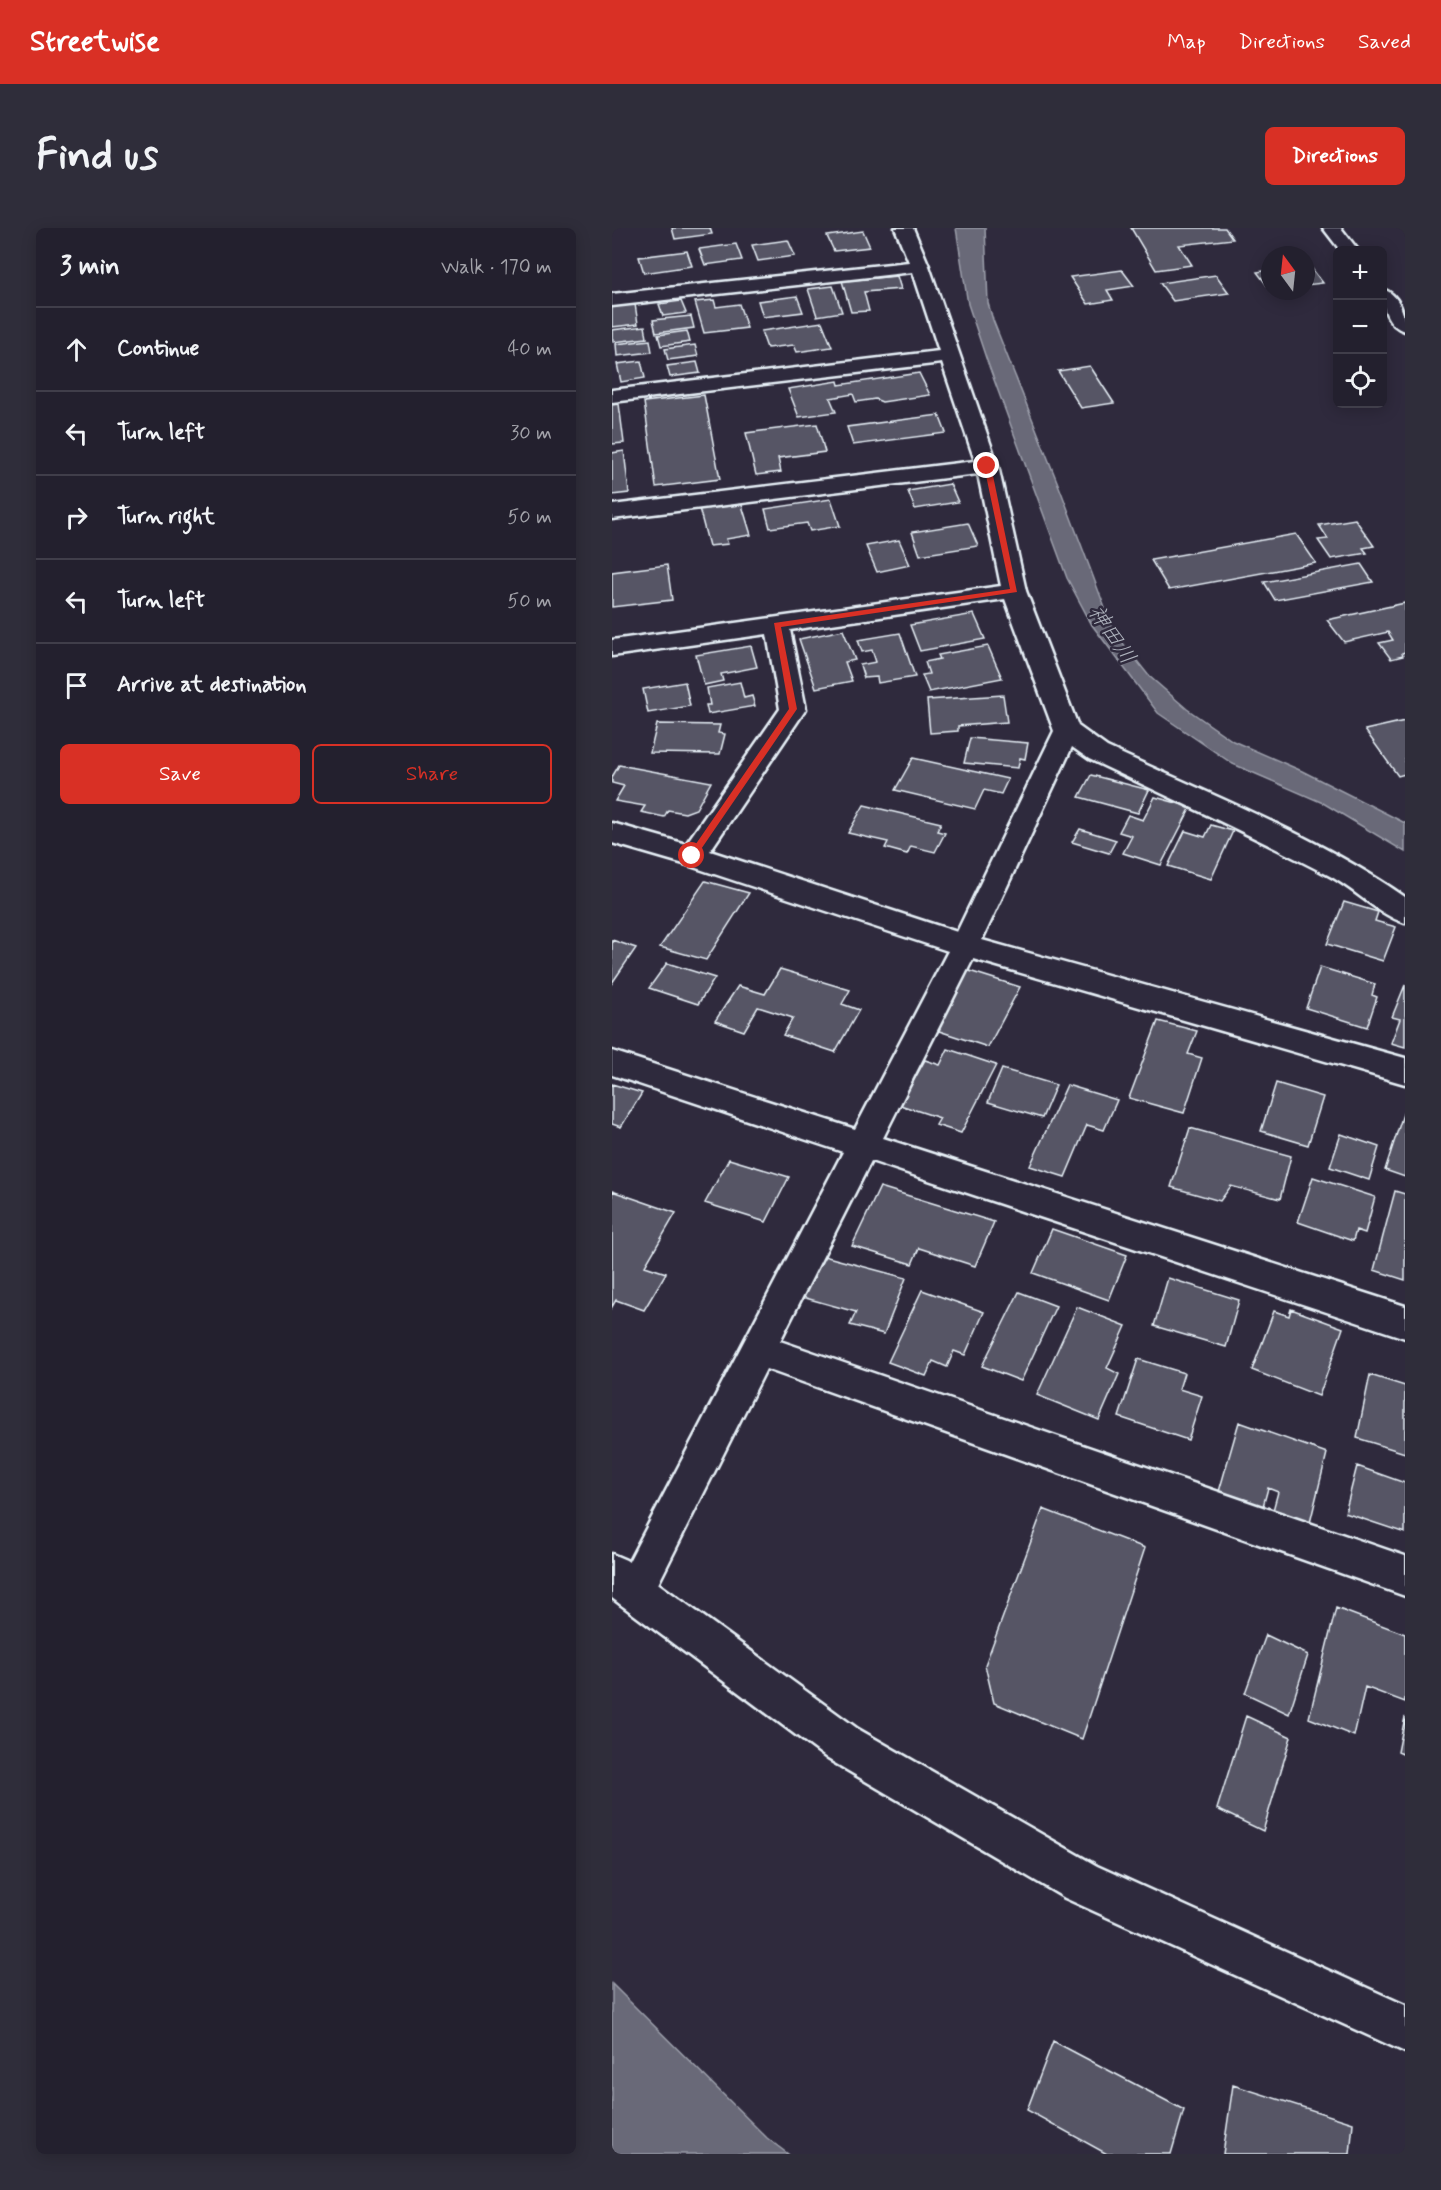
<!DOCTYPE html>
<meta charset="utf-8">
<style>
body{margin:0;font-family:Mynerve,"Klee One",sans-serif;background:#2f2d3a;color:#f1f3f6}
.controls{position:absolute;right:18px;top:18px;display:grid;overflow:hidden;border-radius:9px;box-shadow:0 3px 15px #0003}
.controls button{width:54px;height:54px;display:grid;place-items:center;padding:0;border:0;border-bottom:2px solid #403e4a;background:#23202e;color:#f1f3f6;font:30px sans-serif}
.compass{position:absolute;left:649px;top:18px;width:54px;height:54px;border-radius:50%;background:#23202e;box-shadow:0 3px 15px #0003;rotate:345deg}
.stop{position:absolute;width:18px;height:18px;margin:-14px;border:4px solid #d93025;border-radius:50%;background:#fff}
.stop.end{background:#d93025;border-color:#fff;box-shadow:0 2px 6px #0008}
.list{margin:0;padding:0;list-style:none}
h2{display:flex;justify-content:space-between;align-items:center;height:78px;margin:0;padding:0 24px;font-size:26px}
h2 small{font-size:20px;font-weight:400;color:#a3a3aa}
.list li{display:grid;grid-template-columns:39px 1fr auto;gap:18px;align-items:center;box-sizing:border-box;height:84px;padding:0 24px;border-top:2px solid #403e4a}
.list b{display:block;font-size:22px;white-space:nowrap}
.list em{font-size:20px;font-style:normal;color:#a3a3aa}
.actions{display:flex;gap:12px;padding:18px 24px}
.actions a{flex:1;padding:14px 0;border:2px solid #d93025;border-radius:9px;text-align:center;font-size:21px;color:#d93025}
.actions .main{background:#d93025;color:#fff}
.icon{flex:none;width:33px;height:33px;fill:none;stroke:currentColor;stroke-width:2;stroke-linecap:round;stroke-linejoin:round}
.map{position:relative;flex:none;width:793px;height:1926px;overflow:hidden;border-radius:9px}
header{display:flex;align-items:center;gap:36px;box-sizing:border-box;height:84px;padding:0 30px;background:#d93025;color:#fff}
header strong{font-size:28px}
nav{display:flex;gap:33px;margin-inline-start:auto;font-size:21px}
.intro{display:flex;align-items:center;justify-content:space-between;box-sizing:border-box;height:144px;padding:0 36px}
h1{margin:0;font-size:42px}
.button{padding:15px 27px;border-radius:9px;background:#d93025;color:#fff;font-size:21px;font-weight:700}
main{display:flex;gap:36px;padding:0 36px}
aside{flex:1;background:#23202e;border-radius:9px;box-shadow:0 3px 15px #0003}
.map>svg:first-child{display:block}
.water{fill:#696978;stroke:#9c9fab;stroke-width:1.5}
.building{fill:#575565;stroke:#e8f1f8;stroke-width:1.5}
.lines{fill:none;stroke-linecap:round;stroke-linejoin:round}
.street-casing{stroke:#e8f1f8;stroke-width:5}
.secondary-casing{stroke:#e8f1f8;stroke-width:5}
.primary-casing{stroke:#e8f1f8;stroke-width:5}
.street{fill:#2f2a3d;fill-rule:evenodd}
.secondary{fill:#2f2a3d;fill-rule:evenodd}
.primary{fill:#2f2a3d;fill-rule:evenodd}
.route{fill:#d93025}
.labels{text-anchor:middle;stroke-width:5;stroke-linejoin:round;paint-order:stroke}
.far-water-label{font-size:22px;font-style:italic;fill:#afb4be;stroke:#2f2a3d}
</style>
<header>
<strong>Streetwise</strong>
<nav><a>Map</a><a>Directions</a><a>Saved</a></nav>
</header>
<div class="intro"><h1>Find us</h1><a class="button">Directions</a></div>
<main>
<aside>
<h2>3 min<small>Walk · 170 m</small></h2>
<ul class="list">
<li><svg class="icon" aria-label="ahead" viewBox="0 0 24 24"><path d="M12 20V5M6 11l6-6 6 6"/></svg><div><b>Continue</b></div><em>40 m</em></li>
<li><svg class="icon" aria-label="left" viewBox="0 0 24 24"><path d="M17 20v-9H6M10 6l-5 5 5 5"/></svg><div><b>Turn left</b></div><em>30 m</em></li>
<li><svg class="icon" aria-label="right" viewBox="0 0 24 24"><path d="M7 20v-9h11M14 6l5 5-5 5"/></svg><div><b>Turn right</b></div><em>50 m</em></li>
<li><svg class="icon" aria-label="left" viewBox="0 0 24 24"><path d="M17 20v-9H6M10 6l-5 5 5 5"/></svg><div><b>Turn left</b></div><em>50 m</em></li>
<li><svg class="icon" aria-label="arrive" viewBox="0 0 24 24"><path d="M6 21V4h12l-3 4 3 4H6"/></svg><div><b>Arrive at destination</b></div></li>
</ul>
<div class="actions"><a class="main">Save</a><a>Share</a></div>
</aside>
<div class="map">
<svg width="793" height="1926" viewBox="0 0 793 1926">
<rect width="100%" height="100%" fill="#2f2a3d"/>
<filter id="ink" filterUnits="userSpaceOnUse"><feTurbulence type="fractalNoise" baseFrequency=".0167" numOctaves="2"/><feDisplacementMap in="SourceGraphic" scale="12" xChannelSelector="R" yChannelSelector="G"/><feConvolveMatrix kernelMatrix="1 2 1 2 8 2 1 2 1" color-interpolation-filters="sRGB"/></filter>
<g filter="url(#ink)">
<path class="water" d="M344 0H373L376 75 381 92 450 266 502 404 537 448 575 481 621 513 690 543 793 595V624L711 575 621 536 546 485 480 397 455 350 374 130 356 76Z
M0 1756 155 1910 176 1926H0Z"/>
<path class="building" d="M60 0H98L100 6 63 11Z
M519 0H613L621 11 567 17 580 37 544 42Z
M251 3 258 19 222 23 215 8Z
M176 12 183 28 146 33 140 17Z
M124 16 130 32 93 37 87 21Z
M75 23 80 38 32 45 27 29Z
M697 37 711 55 694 57V38Z
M510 42 522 58 495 62 501 72 476 76 458 49Z
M658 42V61L645 44Z
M604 47 617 65 561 73 548 55Z
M285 48 289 61 252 64 257 83 239 84 230 53Z
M221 58 230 84 205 88 196 61Z
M185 68 191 84 151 89 146 73Z
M102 72 104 79 127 76 135 100 92 105 83 74Z
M69 73 74 85 51 88 47 76Z
M23 76 26 96 0 99V79Z
M79 88 82 100 44 105 41 92Z
M210 94 220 119 185 124 182 117 155 120 149 103Z
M33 98 35 110 1 114 0 102Z
M75 103 78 114 49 118 46 107Z
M38 112 40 124 5 128 4 116Z
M83 117 86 128 56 132 53 121Z
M29 133 33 150 9 154 5 136Z
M85 134 88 145 58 149 55 138Z
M478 138 502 175 469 180 446 143Z
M307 145 318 167 270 174 263 171 244 174 241 166 218 170 224 184 187 189 176 161 226 153 227 157Z
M92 167 108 251 44 259 32 174Z
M7 176 12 215 0 216V177Z
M327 187 334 205 241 217 235 199Z
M205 196 213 224 166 230 169 244 144 247 134 205Z
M12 223 17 265 0 267V225Z
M338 256 346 274 303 281 296 263Z
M219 271 228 298 198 303 195 295 158 300 153 281Z
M129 274 139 307 114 311 116 316 97 318 87 280Z
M743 291 762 318 751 320 755 325 719 331 706 312 716 311 707 297Z
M356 295 366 318 308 327 300 304Z
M684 306 704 335 557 362 539 332Z
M287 312 298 337 265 344 254 318Z
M749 336 761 354 663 372 652 354Z
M55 337 60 372 0 379V344Z
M793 375V424L790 425 791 428 779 431 767 415 781 412 776 404 732 414 715 392Z
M362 386 373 411 308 423 298 397Z
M231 402 243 432 233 434 240 453 204 460 187 411Z
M288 405 303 449 266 455 265 449 252 450 248 437 264 434 260 422 250 424 246 412Z
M139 418 145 439 109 446 111 453 92 457 84 427Z
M376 418 390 450 317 464 310 447 317 446 313 434 328 431 326 427Z
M73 454 78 478 36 485 31 461Z
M128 454 132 470 140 468 143 478 96 486 94 477H98L95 460Z
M391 467 395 494 346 498V503L318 505 315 472Z
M793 493V546L786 548 753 502Z
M45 496 108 497 106 505 113 506 108 526 38 525Z
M358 510 416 515 413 531 408 530 406 540 352 535Z
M301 530 396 551 389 566 372 562 363 581 283 562Z
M7 537 99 554 84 581 73 585 56 582 52 589 29 584 33 578 3 573 12 558 0 555V549Z
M479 547 537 562 526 585 467 569Z
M543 569 579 579 549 637 511 625 520 608 507 604 516 587 531 592Z
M252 577 329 595 325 603 333 605 323 624 299 618 295 626 273 620 276 614 236 605Z
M599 597 621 603 599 651 556 638 573 603 593 609Z
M468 601 504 612 497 625 460 614Z
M93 653 137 665 94 732 48 719Z
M732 674 766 684 763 693 784 699 771 733 715 716Z
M0 712 24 720 0 755Z
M55 735 103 750 86 776 37 760Z
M708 739 763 756 760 767 765 769 755 799 694 780Z
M168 741 238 762 230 776 247 782 223 824 171 807 181 790 146 779 132 803 103 793 126 758 153 766Z
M354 742 408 759 376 819 321 801Z
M793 757V819L779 815 788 791 780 789Z
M546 793 585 803 576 826 590 830 572 885 517 870Z
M336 821 384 837 349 905 324 897 328 890 288 877 313 832 328 837Z
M390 841 444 857 430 890 376 874Z
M664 855 711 869 696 917 649 903Z
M0 856 30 865 9 899 0 896Z
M455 857 505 872 492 902 475 897 453 949 418 938Z
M793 880V949L773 942Z
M578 900 679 928 668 971 619 958 608 973 559 959Z
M729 906 767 919 757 952 718 939Z
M117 931 177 949 154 994 93 975Z
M701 949 763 969 753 1005 744 1002 741 1013 686 994Z
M268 959 382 994 363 1038 307 1020 300 1036 240 1018Z
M0 963 64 985 33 1038 54 1045 32 1082 4 1072 0 1079Z
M783 963 793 966V1052L762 1042Z
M440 1001 515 1027 497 1072 421 1045Z
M208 1027 294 1050 272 1106 238 1097 244 1084 190 1069Z
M556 1050 627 1072 614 1119 542 1098Z
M310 1062 372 1084 353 1127 342 1123 335 1139 321 1133 314 1148 276 1134Z
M407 1064 444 1078 409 1153 370 1138Z
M465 1079 514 1098 495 1140 507 1146 487 1192 425 1167Z
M679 1081 731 1100 707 1168 640 1142 662 1083 677 1088Z
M526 1131 572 1145 567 1161 590 1168 576 1212 507 1189Z
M758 1147 793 1158V1225L745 1210Z
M627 1194 715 1225 697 1299 660 1286 666 1264 656 1260 650 1282 606 1267Z
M745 1238 793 1255V1305L733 1285Z
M431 1281 533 1320 470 1511 382 1475 373 1437Z
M724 1380 793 1406V1474L753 1459 742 1508 697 1490Z
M654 1407 696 1427 677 1486 633 1465Z
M634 1488 679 1509 651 1603 605 1581Z
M793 1489V1527L786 1524Z
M441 1813 572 1882 559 1926H495L415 1882Z
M621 1857 741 1895 738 1926H611Z"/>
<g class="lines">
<g class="street-casing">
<path id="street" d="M283 0H301L317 38 386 238 414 363 466 498 495 519C594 565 704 607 793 669V695C765 686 742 660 716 647 637 606 557 569 477 531L460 519 370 712 793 830V856L361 731 271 910 793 1078V1110L259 933 168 1113 793 1328V1368L154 1141 36 1376 22 1382 8 1376 2 1362 231 924 0 847V823L243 901 336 723 72 636 0 615V595L74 616 168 481 155 406 0 428V412L389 358 366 246 0 291V277L363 233 330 135 0 174V162L327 123 301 44 0 78V66L297 34ZM393 371 442 503 345 704 98 623 194 481 178 402Z"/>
</g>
<g class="secondary-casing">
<path id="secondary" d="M0 1326 14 1332 246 1501 485 1638 793 1777V1824L453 1670 216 1531 0 1370Z"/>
</g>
<g class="primary-casing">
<path id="primary" d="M711 0H729L746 22H728Z
M770 61C788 66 793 87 793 103 775 98 770 78 770 61Z"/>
</g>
<use href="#street" class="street"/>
<use href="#secondary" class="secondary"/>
<use href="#primary" class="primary"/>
</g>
</g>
<path class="route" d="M375 236 379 238 405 364 169 399 185 481 83 630H77V626L177 481 162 395 398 361 372 238Z"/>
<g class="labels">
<g class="far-water-label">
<text transform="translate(501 406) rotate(56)" y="8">神田川</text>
</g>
</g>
</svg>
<div class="controls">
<button>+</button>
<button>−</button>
<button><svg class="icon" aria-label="locate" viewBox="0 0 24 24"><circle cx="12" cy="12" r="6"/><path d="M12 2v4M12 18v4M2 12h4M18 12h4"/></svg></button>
</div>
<svg class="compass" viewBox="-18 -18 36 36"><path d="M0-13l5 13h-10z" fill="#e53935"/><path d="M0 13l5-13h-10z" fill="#a3a3aa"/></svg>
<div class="stop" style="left:80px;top:628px"></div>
<div class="stop end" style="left:375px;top:238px"></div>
</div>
</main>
